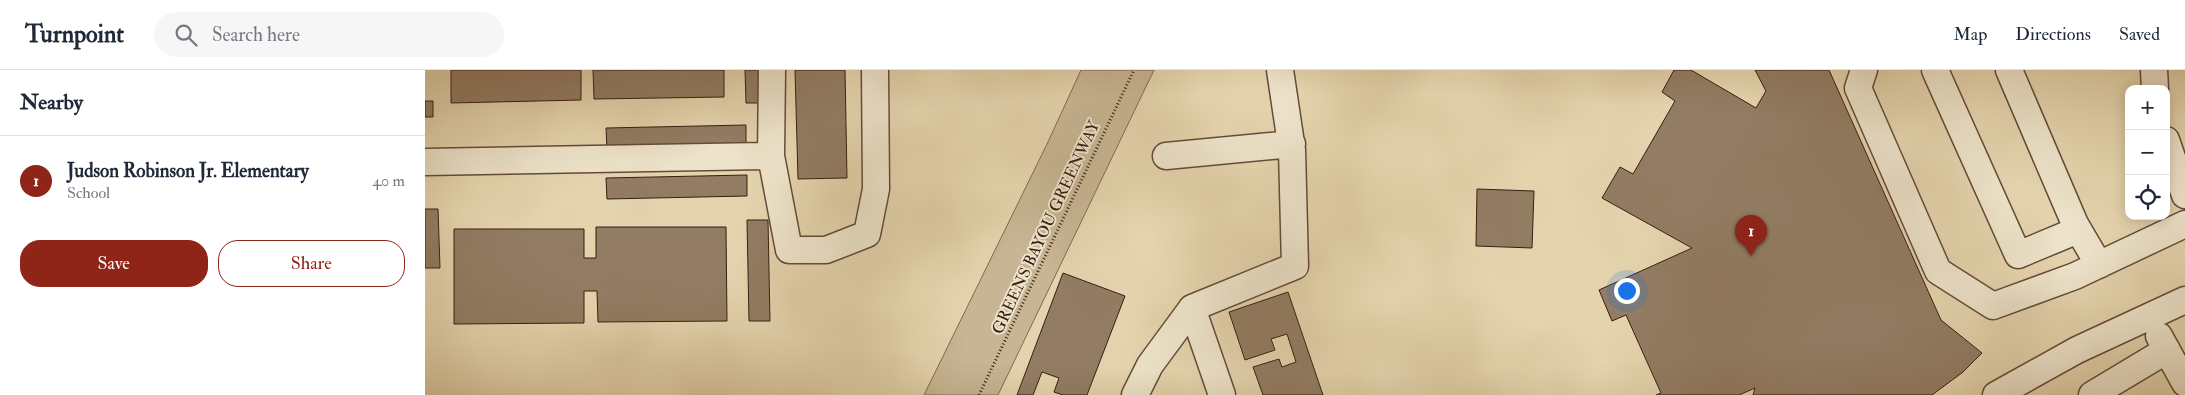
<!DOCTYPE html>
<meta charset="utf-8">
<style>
body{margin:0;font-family:"IM FELL Double Pica",serif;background:#f6f6f7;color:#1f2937}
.controls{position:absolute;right:15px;top:15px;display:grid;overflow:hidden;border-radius:10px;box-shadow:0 2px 12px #0003}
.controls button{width:45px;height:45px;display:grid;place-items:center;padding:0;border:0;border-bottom:1px solid #e0e1e3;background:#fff;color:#1f2937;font:25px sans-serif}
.you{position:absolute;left:1201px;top:220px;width:18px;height:18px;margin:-12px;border:4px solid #fff;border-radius:50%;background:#1a73e8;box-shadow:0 0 0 8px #1a73e833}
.badge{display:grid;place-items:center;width:32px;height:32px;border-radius:50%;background:#8f2418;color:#fff;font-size:16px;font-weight:700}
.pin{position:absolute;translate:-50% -41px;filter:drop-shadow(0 1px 2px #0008)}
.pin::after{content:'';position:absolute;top:26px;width:18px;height:15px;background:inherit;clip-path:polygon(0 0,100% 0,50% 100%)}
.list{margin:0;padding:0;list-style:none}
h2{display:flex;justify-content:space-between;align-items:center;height:65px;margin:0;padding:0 20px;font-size:21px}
h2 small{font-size:16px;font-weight:400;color:#747a83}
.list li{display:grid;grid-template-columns:32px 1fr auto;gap:15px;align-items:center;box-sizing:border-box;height:90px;padding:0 20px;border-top:1px solid #e0e1e3}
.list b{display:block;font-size:19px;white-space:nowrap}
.list p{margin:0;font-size:16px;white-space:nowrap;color:#747a83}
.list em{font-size:16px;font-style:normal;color:#747a83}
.actions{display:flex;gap:10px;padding:15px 20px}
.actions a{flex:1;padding:11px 0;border:1px solid #8f2418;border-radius:20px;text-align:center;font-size:18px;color:#8f2418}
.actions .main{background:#8f2418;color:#fff}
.icon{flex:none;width:28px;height:28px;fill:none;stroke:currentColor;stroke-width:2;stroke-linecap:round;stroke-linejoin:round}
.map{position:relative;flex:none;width:1760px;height:325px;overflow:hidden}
header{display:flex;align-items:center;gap:30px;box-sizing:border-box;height:70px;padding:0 25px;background:#fff;border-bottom:1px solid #e0e1e3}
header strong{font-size:24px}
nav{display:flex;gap:28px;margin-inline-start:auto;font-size:18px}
.search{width:350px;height:45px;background:#f6f6f7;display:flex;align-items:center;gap:12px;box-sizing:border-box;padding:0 18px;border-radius:28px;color:#747a83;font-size:19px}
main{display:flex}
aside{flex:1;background:#fff}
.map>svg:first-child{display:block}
.green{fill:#c7b593;stroke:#806952}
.building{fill:#927c63;stroke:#391d12}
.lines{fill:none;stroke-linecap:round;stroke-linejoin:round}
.minor-casing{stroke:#644b39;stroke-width:29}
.path{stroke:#391d12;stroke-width:3;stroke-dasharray:1 2.5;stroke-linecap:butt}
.minor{stroke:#ede3ca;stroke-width:26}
.labels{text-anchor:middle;stroke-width:4;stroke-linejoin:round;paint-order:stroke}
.street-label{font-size:16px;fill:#391d12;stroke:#ede3ca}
</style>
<header>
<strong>Turnpoint</strong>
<div class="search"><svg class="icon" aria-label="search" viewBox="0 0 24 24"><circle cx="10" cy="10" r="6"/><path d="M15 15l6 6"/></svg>Search here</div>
<nav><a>Map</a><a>Directions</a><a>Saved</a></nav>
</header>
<main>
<aside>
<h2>Nearby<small></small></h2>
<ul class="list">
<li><span class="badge">1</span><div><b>Judson Robinson Jr. Elementary</b><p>School</p></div><em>40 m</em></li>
</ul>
<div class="actions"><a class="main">Save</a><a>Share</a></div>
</aside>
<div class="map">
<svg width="1760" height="325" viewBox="0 0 1760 325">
<rect width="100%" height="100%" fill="#e4d4ad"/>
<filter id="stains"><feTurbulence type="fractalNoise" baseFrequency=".004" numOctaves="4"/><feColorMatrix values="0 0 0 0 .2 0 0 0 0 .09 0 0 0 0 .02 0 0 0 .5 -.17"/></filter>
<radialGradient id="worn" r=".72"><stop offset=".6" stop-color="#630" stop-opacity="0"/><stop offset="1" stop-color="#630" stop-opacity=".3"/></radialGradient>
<path class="green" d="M656 0H729L573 325H499L623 72Z"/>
<path class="building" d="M26 0H156V30L26 33Z
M168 0H299V27L169 29Z
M320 0H341V33H321Z
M370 0H420L422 108 373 109Z
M1249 0H1266L1331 38 1341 21 1330 0H1404L1516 250 1557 283 1538 302 1507 325H1328L1330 318 1314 325H1231L1236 323 1201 245 1187 251 1174 220 1267 178 1177 128 1195 97 1208 104 1250 31 1237 22Z
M0 31H8V47H0Z
M321 55V75L182 78 181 58Z
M322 105V126L182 129 181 108Z
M1052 119 1109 121 1107 178 1051 176Z
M0 139H13L15 198H0Z
M322 150H343L345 251H324Z
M171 157H301L302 251 173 252 172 221H159V253L29 254V159H159V188H171Z
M638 203 700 226 662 325H638L629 322 634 308 617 302 608 325H592Z
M863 222 898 325H838L828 297 854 289 857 297 871 292 862 264 846 269 850 280 820 290 804 242Z"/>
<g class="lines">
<g class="minor-casing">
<path id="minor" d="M347 0 346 86 364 180H401L442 164 451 119 450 0
M1439 0 1433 18 1513 201 1568 236 1650 206 1760 154
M1510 0 1593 185 1653 160
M1584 0 1650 154 1674 195
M1729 0 1730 19
M1741 70 1760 125
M741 86 867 74
M0 92 346 86
M1734 266 1760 313
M710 325 725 295 767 238
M797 325 767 238 870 196 867 80 855 0
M1571 325 1652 280 1760 230
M1667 325 1742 280"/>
</g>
<path class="path" d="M554 325 709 0"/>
<use href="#minor" class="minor"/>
</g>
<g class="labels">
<g class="street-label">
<text transform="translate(620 157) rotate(-65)" y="6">GREENS BAYOU GREENWAY</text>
</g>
</g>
<rect width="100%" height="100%" filter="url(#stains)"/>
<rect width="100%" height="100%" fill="url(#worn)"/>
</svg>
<div class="controls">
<button>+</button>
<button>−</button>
<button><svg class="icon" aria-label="locate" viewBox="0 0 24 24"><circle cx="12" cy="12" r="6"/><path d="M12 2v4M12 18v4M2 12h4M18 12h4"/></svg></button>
</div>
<div class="you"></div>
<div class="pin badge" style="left:1326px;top:186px">1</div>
</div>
</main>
